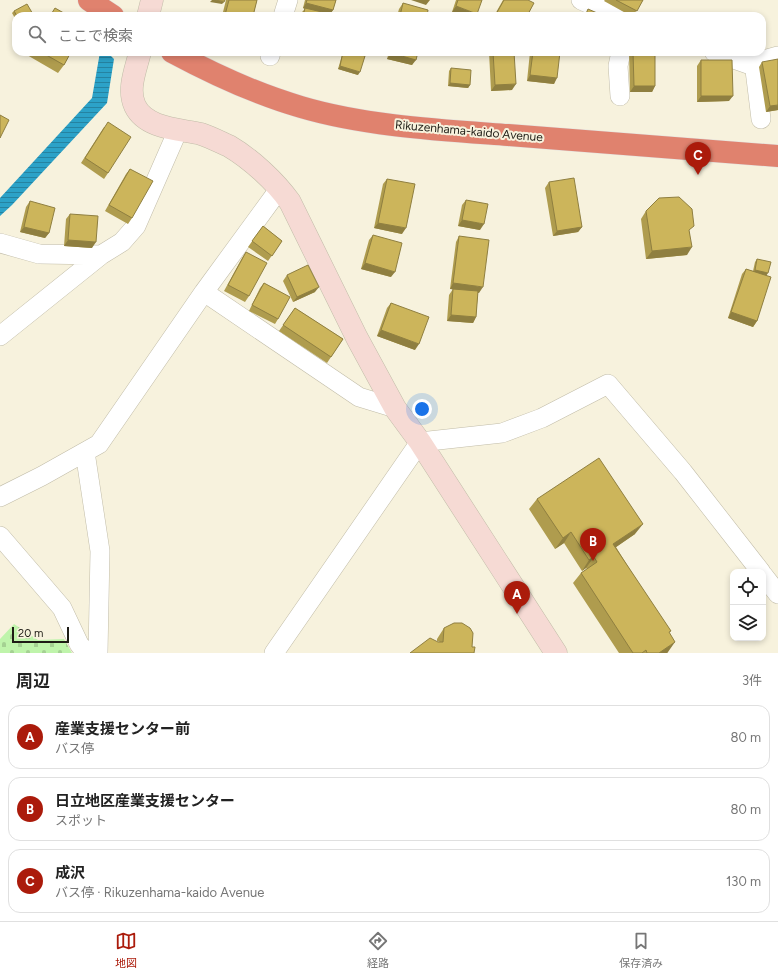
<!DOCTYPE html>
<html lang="ja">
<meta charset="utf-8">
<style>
body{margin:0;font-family:Figtree,"Noto Sans JP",sans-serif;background:#f2f2f2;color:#222}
.controls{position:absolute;right:12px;bottom:12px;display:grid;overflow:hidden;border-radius:8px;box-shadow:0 2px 6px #0003}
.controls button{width:36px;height:36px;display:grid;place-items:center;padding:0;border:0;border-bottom:1px solid #e0e0e0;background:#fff;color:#222;font:20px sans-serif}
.scale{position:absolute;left:12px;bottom:10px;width:57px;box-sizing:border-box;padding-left:4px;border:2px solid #1e1c15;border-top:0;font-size:11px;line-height:14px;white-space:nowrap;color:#1e1c15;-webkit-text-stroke:3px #f7f2dd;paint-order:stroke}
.you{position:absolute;left:422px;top:409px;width:14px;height:14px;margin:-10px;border:3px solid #fff;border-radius:50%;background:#1a73e8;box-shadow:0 0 0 6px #1a73e833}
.badge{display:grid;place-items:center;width:26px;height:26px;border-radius:50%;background:#ab1b0b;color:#fff;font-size:13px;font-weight:700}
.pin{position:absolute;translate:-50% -33px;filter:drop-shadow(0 1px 2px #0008)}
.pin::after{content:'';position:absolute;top:21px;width:14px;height:12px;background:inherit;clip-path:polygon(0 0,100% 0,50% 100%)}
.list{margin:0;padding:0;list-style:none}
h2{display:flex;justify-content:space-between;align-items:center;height:52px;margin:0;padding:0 16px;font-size:17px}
h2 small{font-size:13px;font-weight:400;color:#767676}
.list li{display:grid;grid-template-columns:26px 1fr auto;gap:12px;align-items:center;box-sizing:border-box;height:64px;margin:0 8px 8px;padding:0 8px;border:1px solid #e0e0e0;border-radius:12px}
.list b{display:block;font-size:15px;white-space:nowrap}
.list p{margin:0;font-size:13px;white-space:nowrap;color:#767676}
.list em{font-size:13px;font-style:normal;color:#767676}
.icon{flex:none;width:22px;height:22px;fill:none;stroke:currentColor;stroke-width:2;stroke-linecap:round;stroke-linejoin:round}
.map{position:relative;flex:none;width:778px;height:653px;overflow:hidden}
.search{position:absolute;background:#fff;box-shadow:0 2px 6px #0003;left:12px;right:12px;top:12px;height:44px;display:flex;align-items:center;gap:10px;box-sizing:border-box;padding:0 14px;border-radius:12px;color:#767676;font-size:15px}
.sheet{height:268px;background:#fff}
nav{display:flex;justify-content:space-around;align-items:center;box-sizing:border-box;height:56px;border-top:1px solid #e0e0e0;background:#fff;font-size:11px;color:#767676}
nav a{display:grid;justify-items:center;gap:2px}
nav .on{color:#ab1b0b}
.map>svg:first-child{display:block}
.cemetery{fill:url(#cemetery-stones)}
.water{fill:url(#water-rules)}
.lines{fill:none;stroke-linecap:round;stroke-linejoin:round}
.street-casing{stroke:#c1bca8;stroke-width:20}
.secondary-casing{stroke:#c1bca8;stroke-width:23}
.highway-casing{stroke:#e0dfde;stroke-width:23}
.street{stroke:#fff;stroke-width:19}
.secondary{stroke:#f6dad4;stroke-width:22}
.highway{stroke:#e0826e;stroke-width:22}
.wall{fill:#af9c4e}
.shaded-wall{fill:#8f7f40}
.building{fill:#ccb55b;stroke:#8f7f40}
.labels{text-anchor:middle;stroke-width:4;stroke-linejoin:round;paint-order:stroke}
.street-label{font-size:12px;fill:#1e1c15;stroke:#f7f2dd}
</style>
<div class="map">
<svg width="778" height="653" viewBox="0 0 778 653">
<defs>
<pattern id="cemetery-stones" width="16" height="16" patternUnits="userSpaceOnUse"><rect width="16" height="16" fill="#bff4ab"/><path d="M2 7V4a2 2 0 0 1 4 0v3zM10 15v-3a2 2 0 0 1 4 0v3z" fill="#a4d192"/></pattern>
<pattern id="water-rules" width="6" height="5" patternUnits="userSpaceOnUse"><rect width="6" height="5" fill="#2ca2c8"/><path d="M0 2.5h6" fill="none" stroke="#2583a1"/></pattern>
</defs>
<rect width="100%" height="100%" fill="#f7f2dd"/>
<path class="cemetery" d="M14 624 38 640 64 639 72 653H0V639Z"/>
<path class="water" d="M100 52H107L114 59 107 103 12 205 0 216V198L92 98Z"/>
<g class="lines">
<g class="street-casing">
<path id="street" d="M581 0 616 16
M283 16 288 0
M714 52 748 64 778 56
M270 56 271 52
M754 62 761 119
M620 96 618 66 621 52
M0 243 39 254 101 255
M204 292 359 397 395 408
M0 336 101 255 122 242 136 226 178 130
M85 452 100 551 98 653
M0 497 42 476 99 444 204 292 280 188
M0 536 62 608 79 644 86 653
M763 575 778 594
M274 653 420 442 502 433 542 418 608 384 683 472 761 572"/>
</g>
<g class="secondary-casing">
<path id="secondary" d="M148 16 152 0
M140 52C136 69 127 89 135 106 146 129 180 129 201 134 210 137 220 142 229 146 251 159 275 181 290 202L357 338 395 408 420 442 556 653"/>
</g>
<g class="highway-casing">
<path id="highway" d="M89 0 113 16
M172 52C213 74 256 94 301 107 365 126 441 130 508 135 598 142 688 149 778 156"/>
</g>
<use href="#street" class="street"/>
<use href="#secondary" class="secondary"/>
<use href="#highway" class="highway"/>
</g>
<path class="wall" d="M226 0H257L253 16H222Z
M305 0H336L333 10 330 14 335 16H301V13L305 9 303 8Z
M456 0H482L452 12Z
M503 0H528L527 16H494Z
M605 0H643L633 16H631L604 1Z
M403 3 427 16H397L399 9Z
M14 11 34 16H16V20L12 13Z
M28 52H71L64 65 58 73 27 55Z
M343 52H349L358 75 338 69Z
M389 52H418L412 65 387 59Z
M489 52H514L512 90 491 91Z
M530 52H560L554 84 527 81Z
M629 52H655V86L652 92H630Z
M701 60 729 101 697 102V66Z
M762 62 778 110 766 112 759 67Z
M451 68 470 85 468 88 448 86 449 71Z
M104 127 108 173 104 179 81 163Z
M130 169 132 218 128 224 105 211 126 174Z
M387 179 402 234 374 228 383 184Z
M549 182 582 227 578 232 553 236 545 188Z
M466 200 480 230 458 226 462 205Z
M30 201 49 233 45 238 20 232 26 207Z
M646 211 690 232 687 255 646 259 641 219Z
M70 214 92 248 64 246 66 219Z
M263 226 282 241 268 261 248 247Z
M373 235 391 277 361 269 369 240Z
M459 236 479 293 478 292 476 317 473 323 447 321 449 295 453 289H450L456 242Z
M246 252 249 296 245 302 224 291 242 258Z
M757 259 767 276 757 321 753 327 728 318 742 274 746 269 753 271 755 262Z
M287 275 315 292 293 302 283 281Z
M264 283 278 319 275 324 249 311 260 288Z
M391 303 415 350 377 336 387 308Z
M295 308 343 339 327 363 279 331Z
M537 499 635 534 616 547 669 633 668 652 667 653H619L573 583 581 573 587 569 586 568 582 571 564 543 555 549 529 509Z
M444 628 472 647 474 653 437 641V639Z"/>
<path class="shaded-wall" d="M212 0H216L224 2 222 4 210 2Z
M411 0H430L426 5Z
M306 3 333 10 329 16 303 8Z
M456 6 477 14 475 16H463L452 12Z
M305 52H325L322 56Z
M391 53 416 60 412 65 387 59Z
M340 66 360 72 358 75 338 69Z
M530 75 557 78 554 84 527 81Z
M450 83 470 85 468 88 448 86Z
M516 84 512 90 491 91 495 85Z
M634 86H655L652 92H630Z
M701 96H733L729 101 697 102Z
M778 105V110L766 112 770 106Z
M462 220 484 224 480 230 458 226Z
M378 223 406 228 402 234 374 228Z
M24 227 49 233 45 238 20 232Z
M582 227 578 232 553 236 557 231Z
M68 240 96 242 92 248 64 246Z
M692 247 687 255 646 259 652 251Z
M365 263 395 272 391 277 361 269Z
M755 270 768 273 766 276 753 272Z
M453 283 483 287 479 293 450 289Z
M319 287 315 292 293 302 297 297Z
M731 312 757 321 753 327 728 318Z
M451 315 476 317 473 323 447 321Z
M381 330 419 344 415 350 377 336Z
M643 524 635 534 606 554 613 544Z
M571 532 564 543 555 549 563 538Z
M594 557 586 568 582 571 589 560Z
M675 642 668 652 667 653H659Z"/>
<path class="building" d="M216 0H225L224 2Z
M229 0H257L253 16H231L225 15Z
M307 0H336L333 10 306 3Z
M458 0H482L477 14 456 6Z
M504 0H528L534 3 527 16H495Z
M616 0H643L637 11Z
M403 3 428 10 427 16H400Z
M27 4 34 16H17L14 11Z
M55 8 69 16H50Z
M305 8 335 15V16H303Z
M588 9 604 16H585Z
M41 52H71L64 65Z
M343 52H349L365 56 360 72 340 66Z
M391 52H418L416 60 391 53Z
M493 52H514L516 84 495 85Z
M533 52H560L557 78 530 75Z
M633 52H655V86H634Z
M778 59V105L770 106 762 62Z
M701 60H732L733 96H701Z
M451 68 471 70 470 85 450 83Z
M0 115 9 120 0 138Z
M108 122 131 137 108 173 85 158Z
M130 169 153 181 132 218 109 205Z
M574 178 582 227 557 231 549 182Z
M387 179 415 184 406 228 378 223Z
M679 197 692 209 694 226 689 230 692 247 652 251 646 211 659 198Z
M466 200 488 204 484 224 462 220Z
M30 201 55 208 49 233 24 227Z
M70 214 98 216 96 242 68 240Z
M263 226 282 241 272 256 252 241Z
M373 235 402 243 395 272 365 263Z
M459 236 489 240 483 287 453 283Z
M246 252 267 263 249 296 228 285Z
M757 259 771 262 768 273 755 270Z
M308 265 319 287 297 297 287 275Z
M746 269 771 277 757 321 731 312Z
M264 283 290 297 278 319 252 305Z
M453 289 478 291 476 317 451 315Z
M391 303 429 317 419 344 381 330Z
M295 308 343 339 331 357 283 325Z
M599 458 643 524 613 544 671 631 669 632 675 642 659 653H647L646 650 642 653H633L581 573 597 562 594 557 589 560 571 532 563 538 537 499Z
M454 623H462L470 628 473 633 472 647H475L474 653H410L430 638 438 642H443L444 628Z"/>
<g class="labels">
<g class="street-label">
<text transform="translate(469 131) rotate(5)" y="4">Rikuzenhama-kaido Avenue</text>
</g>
</g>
</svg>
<div class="controls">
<button><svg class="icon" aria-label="locate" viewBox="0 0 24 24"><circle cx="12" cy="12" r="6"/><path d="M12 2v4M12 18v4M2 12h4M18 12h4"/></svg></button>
<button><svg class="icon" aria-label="layers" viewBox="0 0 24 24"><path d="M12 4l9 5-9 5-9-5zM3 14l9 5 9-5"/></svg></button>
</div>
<div class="scale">20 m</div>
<div class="you"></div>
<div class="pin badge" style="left:517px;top:614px">A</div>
<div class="pin badge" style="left:593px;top:561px">B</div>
<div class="pin badge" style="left:698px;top:175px">C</div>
<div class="search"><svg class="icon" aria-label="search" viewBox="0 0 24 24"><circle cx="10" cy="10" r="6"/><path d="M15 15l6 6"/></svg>ここで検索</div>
</div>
<section class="sheet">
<h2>周辺<small>3件</small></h2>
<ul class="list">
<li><span class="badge">A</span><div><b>産業支援センター前</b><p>バス停</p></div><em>80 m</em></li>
<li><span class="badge">B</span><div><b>日立地区産業支援センター</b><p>スポット</p></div><em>80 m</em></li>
<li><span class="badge">C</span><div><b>成沢</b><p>バス停 · Rikuzenhama-kaido Avenue</p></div><em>130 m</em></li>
</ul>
</section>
<nav>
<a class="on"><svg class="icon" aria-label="map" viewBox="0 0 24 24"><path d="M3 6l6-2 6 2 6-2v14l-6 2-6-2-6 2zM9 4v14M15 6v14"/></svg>地図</a>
<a><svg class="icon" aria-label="directions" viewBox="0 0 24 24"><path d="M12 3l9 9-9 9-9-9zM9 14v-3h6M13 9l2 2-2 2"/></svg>経路</a>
<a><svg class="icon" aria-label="saved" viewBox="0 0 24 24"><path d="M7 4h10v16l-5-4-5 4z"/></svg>保存済み</a>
</nav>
